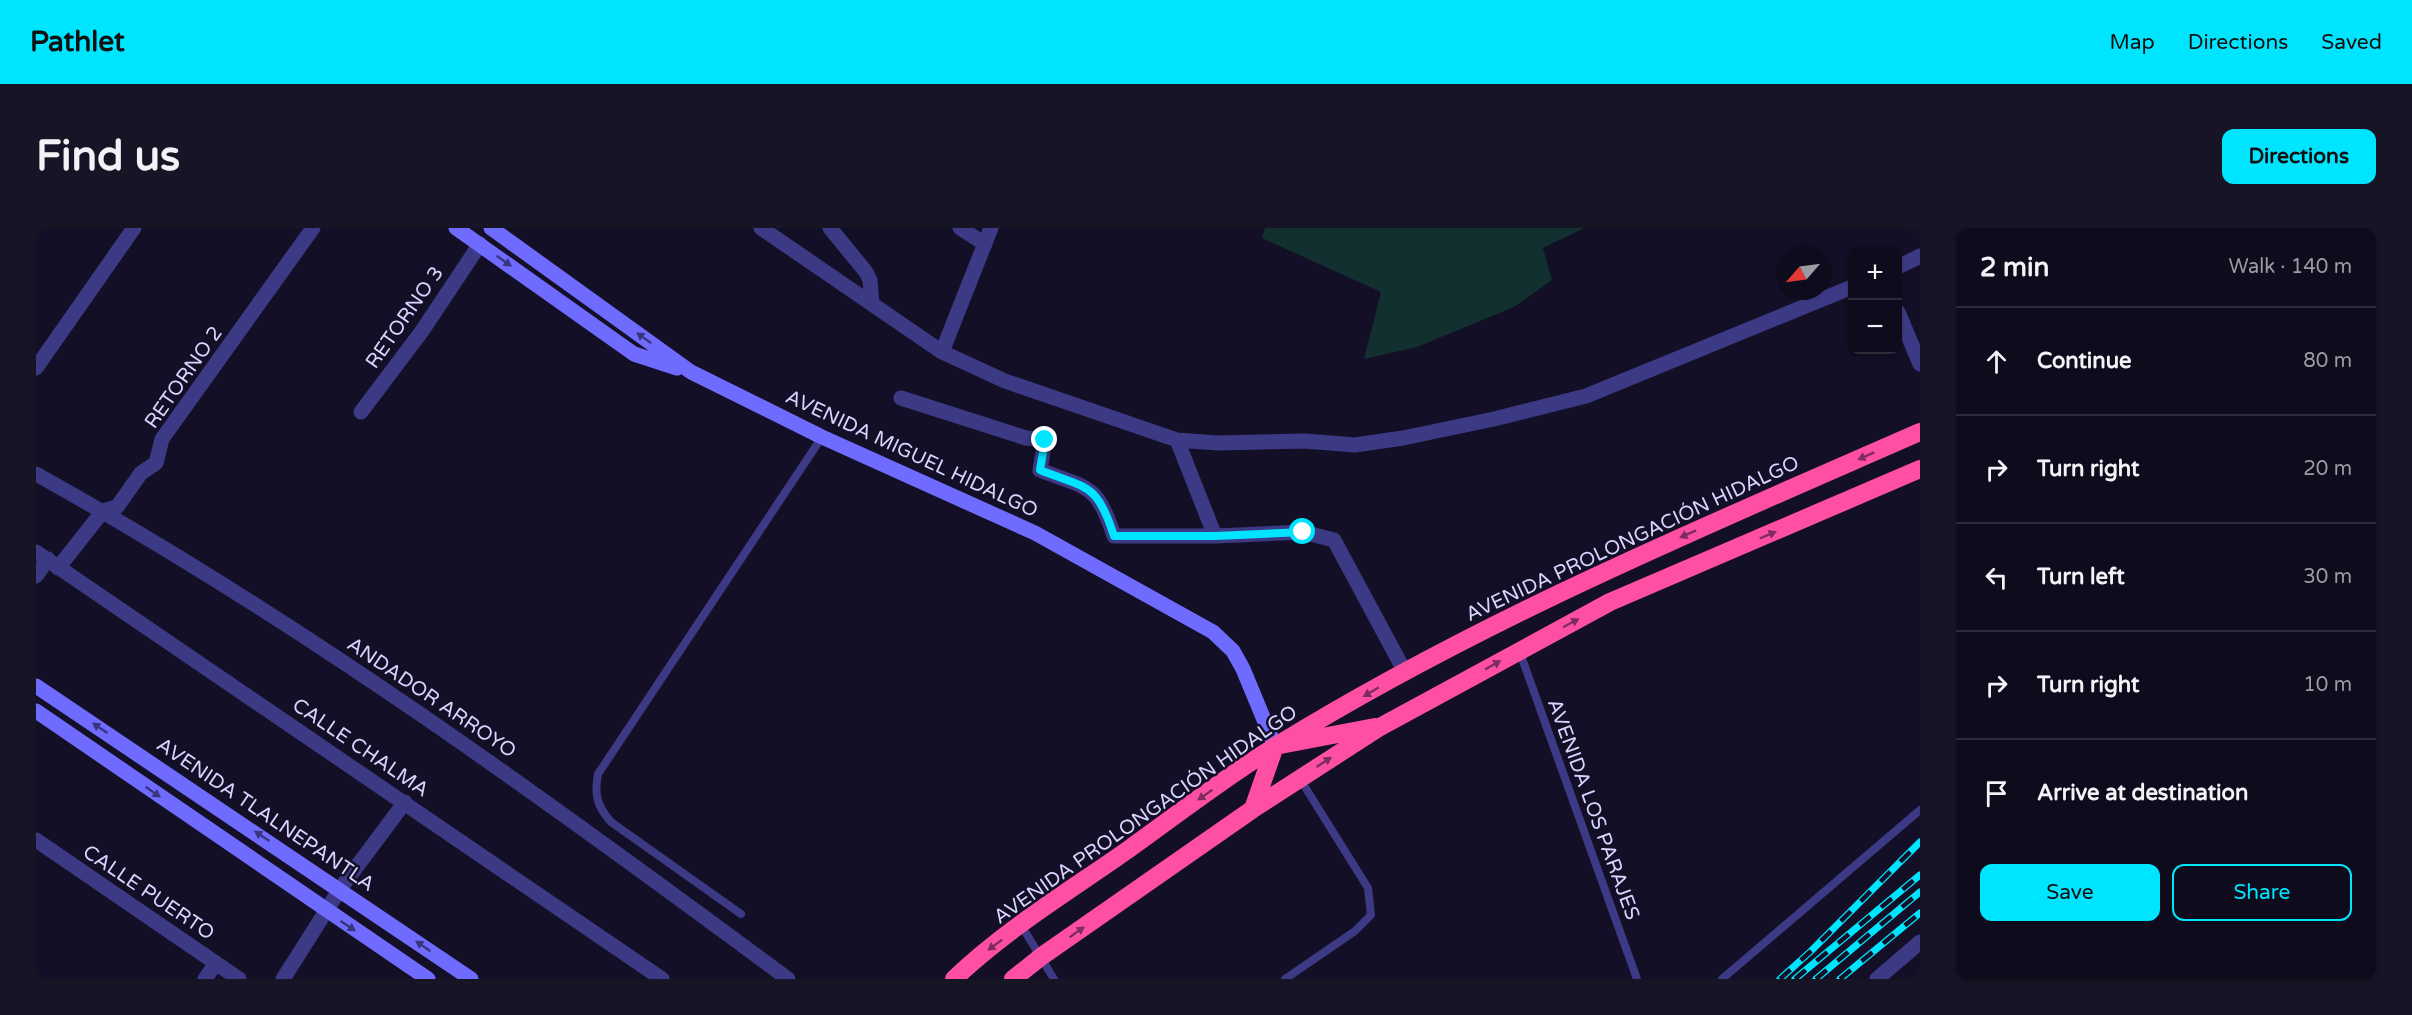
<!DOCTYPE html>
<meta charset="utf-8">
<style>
body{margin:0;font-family:"Varela Round",sans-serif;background:#171425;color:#f1f3f6}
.controls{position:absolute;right:18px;top:18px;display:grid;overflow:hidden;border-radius:12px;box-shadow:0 2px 4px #0004}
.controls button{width:54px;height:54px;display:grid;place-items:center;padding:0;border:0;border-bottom:2px solid #2e2b3b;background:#0e0b1c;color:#f1f3f6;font:30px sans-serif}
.compass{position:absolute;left:1740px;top:18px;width:54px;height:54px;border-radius:50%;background:#0e0b1c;box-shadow:0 2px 4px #0004;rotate:242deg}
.stop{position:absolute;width:18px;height:18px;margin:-14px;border:4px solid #00e5ff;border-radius:50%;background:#fff}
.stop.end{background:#00e5ff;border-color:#fff;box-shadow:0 2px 6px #0008}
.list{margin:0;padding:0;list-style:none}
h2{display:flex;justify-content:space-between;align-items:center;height:78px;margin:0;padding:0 24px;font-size:26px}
h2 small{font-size:20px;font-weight:400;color:#9b9ba3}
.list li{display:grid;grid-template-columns:39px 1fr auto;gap:18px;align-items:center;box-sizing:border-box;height:108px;padding:0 24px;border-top:2px solid #2e2b3b}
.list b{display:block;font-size:22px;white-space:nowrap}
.list em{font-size:20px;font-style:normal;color:#9b9ba3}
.actions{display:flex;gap:12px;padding:18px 24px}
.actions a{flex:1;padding:14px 0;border:2px solid #00e5ff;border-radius:12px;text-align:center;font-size:21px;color:#00e5ff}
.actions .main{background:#00e5ff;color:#111}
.icon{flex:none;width:33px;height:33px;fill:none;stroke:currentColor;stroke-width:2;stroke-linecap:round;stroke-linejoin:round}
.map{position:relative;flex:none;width:1884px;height:751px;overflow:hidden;border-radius:12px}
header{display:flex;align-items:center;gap:36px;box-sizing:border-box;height:84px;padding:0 30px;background:#00e5ff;color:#111}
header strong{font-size:28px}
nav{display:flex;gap:33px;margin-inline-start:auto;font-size:21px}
.intro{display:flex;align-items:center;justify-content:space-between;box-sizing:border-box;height:144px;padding:0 36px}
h1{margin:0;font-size:42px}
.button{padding:15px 27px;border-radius:12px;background:#00e5ff;color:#111;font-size:21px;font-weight:700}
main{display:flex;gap:36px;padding:0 36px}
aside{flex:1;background:#0e0b1c;border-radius:12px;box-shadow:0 2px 4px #0004}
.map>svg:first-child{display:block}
.green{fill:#12302f}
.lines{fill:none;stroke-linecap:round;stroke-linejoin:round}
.lane{stroke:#3d3a85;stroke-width:8}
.street{stroke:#3d3a85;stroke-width:15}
.secondary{stroke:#6f6bff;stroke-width:15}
.highway{stroke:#ff4fa3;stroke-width:18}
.rail-casing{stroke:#00e5ff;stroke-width:7}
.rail{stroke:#130f26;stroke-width:4.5;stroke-dasharray:14;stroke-linecap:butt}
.oneway{fill:#38347d}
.oneway2{fill:#7d2c5e}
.route{stroke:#00e5ff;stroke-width:8}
.labels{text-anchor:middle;stroke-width:5;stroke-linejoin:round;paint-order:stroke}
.street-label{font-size:20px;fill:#d9d4ff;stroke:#130f26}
</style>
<header>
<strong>Pathlet</strong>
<nav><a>Map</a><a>Directions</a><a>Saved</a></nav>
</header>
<div class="intro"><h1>Find us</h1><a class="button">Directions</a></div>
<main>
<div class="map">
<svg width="1884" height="751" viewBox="0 0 1884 751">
<rect width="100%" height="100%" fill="#130f26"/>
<path class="green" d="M1229 0H1548L1507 20 1516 52 1478 79 1381 119 1328 131 1345 64 1226 10Z"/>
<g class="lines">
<path class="lane" d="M1483 422 1601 751
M705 686 575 594C561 578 558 567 562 546L786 209
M985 697 1018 751
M1249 751 1319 703 1335 687 1332 660 1264 551
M1686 751 1884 582"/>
<path class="street" d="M725 0 906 124 969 153 1141 212 1182 215 1269 213 1319 217 1367 210 1458 191 1550 168 1816 59
M794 0 830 44 834 52 836 76
M924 0 949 16
M1862 39 1884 28
M1862 84 1884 136
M906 124 955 0
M0 140 98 0
M865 170 990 210 1009 212 1004 242C1052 261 1061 255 1078 308H1179L1267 304 1298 312 1369 444
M325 184 386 103 444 16
M1141 212 1179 308
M0 246C265 393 509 571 752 751
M0 324 626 751
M22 340 67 283 81 279 105 245 120 235 126 211 277 0
M0 348 12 331
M0 612 203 751
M169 751 180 735
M247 751 304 661 369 574
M1841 751 1884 714"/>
<path class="secondary" d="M420 0 598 126 641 140
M455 0 655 144 786 209 999 305 1177 404 1197 423 1207 441 1239 518
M0 458 435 751
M0 483 392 751"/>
<path class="highway" d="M1217 581 1239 518 1339 499
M918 751C970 701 1035 662 1093 621 1142 586 1189 549 1240 518 1444 392 1665 300 1884 204
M977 751 1006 728 1217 581 1344 499 1574 374 1884 241"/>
<g class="rail-casing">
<path id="rail" d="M1744 751 1774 724 1884 614
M1759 751 1884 647
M1780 751 1884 664
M1804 751 1884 685"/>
</g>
<use href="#rail" class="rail"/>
</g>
<defs><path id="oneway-solid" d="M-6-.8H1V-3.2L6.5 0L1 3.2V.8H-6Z" transform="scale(1.5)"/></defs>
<g class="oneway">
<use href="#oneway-solid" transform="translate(468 33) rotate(35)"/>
<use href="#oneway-solid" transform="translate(608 110) rotate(-144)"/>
<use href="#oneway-solid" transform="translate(64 500) rotate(-146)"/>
<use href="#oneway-solid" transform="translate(117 564) rotate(35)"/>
<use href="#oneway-solid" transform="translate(226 608) rotate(-146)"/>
<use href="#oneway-solid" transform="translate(312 698) rotate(34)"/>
<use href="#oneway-solid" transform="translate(387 718) rotate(-145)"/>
</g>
<g class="oneway2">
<use href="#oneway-solid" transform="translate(1830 228) rotate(156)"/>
<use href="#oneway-solid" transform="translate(1652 306) rotate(156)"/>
<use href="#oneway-solid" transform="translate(1732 307) rotate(-23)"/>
<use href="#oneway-solid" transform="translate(1535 395) rotate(-28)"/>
<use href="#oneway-solid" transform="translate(1457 437) rotate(-29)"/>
<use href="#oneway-solid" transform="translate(1335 464) rotate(150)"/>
<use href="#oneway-solid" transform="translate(1288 534) rotate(-33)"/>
<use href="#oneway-solid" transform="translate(1169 567) rotate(145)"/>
<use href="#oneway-solid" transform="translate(1041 704) rotate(-35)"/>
<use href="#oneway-solid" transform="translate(959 717) rotate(143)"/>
</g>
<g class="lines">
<path class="route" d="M1009 212 1004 242C1052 261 1061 255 1078 308H1179L1267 304"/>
</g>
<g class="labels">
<g class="street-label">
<text transform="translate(368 89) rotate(-55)" y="7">RETORNO 3</text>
<text transform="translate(147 149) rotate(-55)" y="7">RETORNO 2</text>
<text transform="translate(876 225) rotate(25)" y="7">AVENIDA MIGUEL HIDALGO</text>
<text transform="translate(1596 310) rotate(-25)" y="7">AVENIDA PROLONGACIÓN HIDALGO</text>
<text transform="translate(396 469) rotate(34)" y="7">ANDADOR ARROYO</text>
<text transform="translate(325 519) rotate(34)" y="7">CALLE CHALMA</text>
<text transform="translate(1558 581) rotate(70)" y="7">AVENIDA LOS PARAJES</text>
<text transform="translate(230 586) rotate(34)" y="7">AVENIDA TLALNEPANTLA</text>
<text transform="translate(1109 586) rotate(-35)" y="7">AVENIDA PROLONGACIÓN HIDALGO</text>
<text transform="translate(113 664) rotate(34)" y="7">CALLE PUERTO</text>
</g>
</g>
</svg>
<div class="controls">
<button>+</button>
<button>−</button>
</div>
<svg class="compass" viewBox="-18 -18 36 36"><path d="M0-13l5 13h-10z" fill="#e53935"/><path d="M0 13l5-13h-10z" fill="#9b9ba3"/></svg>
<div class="stop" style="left:1267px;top:304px"></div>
<div class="stop end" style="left:1009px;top:212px"></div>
</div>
<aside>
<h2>2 min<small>Walk · 140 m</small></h2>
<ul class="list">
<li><svg class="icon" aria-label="ahead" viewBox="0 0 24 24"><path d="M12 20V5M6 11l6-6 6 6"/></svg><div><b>Continue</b></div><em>80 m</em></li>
<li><svg class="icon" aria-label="right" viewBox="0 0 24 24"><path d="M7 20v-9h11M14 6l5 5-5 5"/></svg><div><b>Turn right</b></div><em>20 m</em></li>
<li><svg class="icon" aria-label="left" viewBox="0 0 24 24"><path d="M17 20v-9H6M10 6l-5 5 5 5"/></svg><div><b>Turn left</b></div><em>30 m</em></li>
<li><svg class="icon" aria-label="right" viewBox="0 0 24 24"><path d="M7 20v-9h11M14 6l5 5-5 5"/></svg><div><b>Turn right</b></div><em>10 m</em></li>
<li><svg class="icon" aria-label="arrive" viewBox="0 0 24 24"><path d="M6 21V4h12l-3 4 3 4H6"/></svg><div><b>Arrive at destination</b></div></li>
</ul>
<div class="actions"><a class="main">Save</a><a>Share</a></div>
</aside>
</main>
